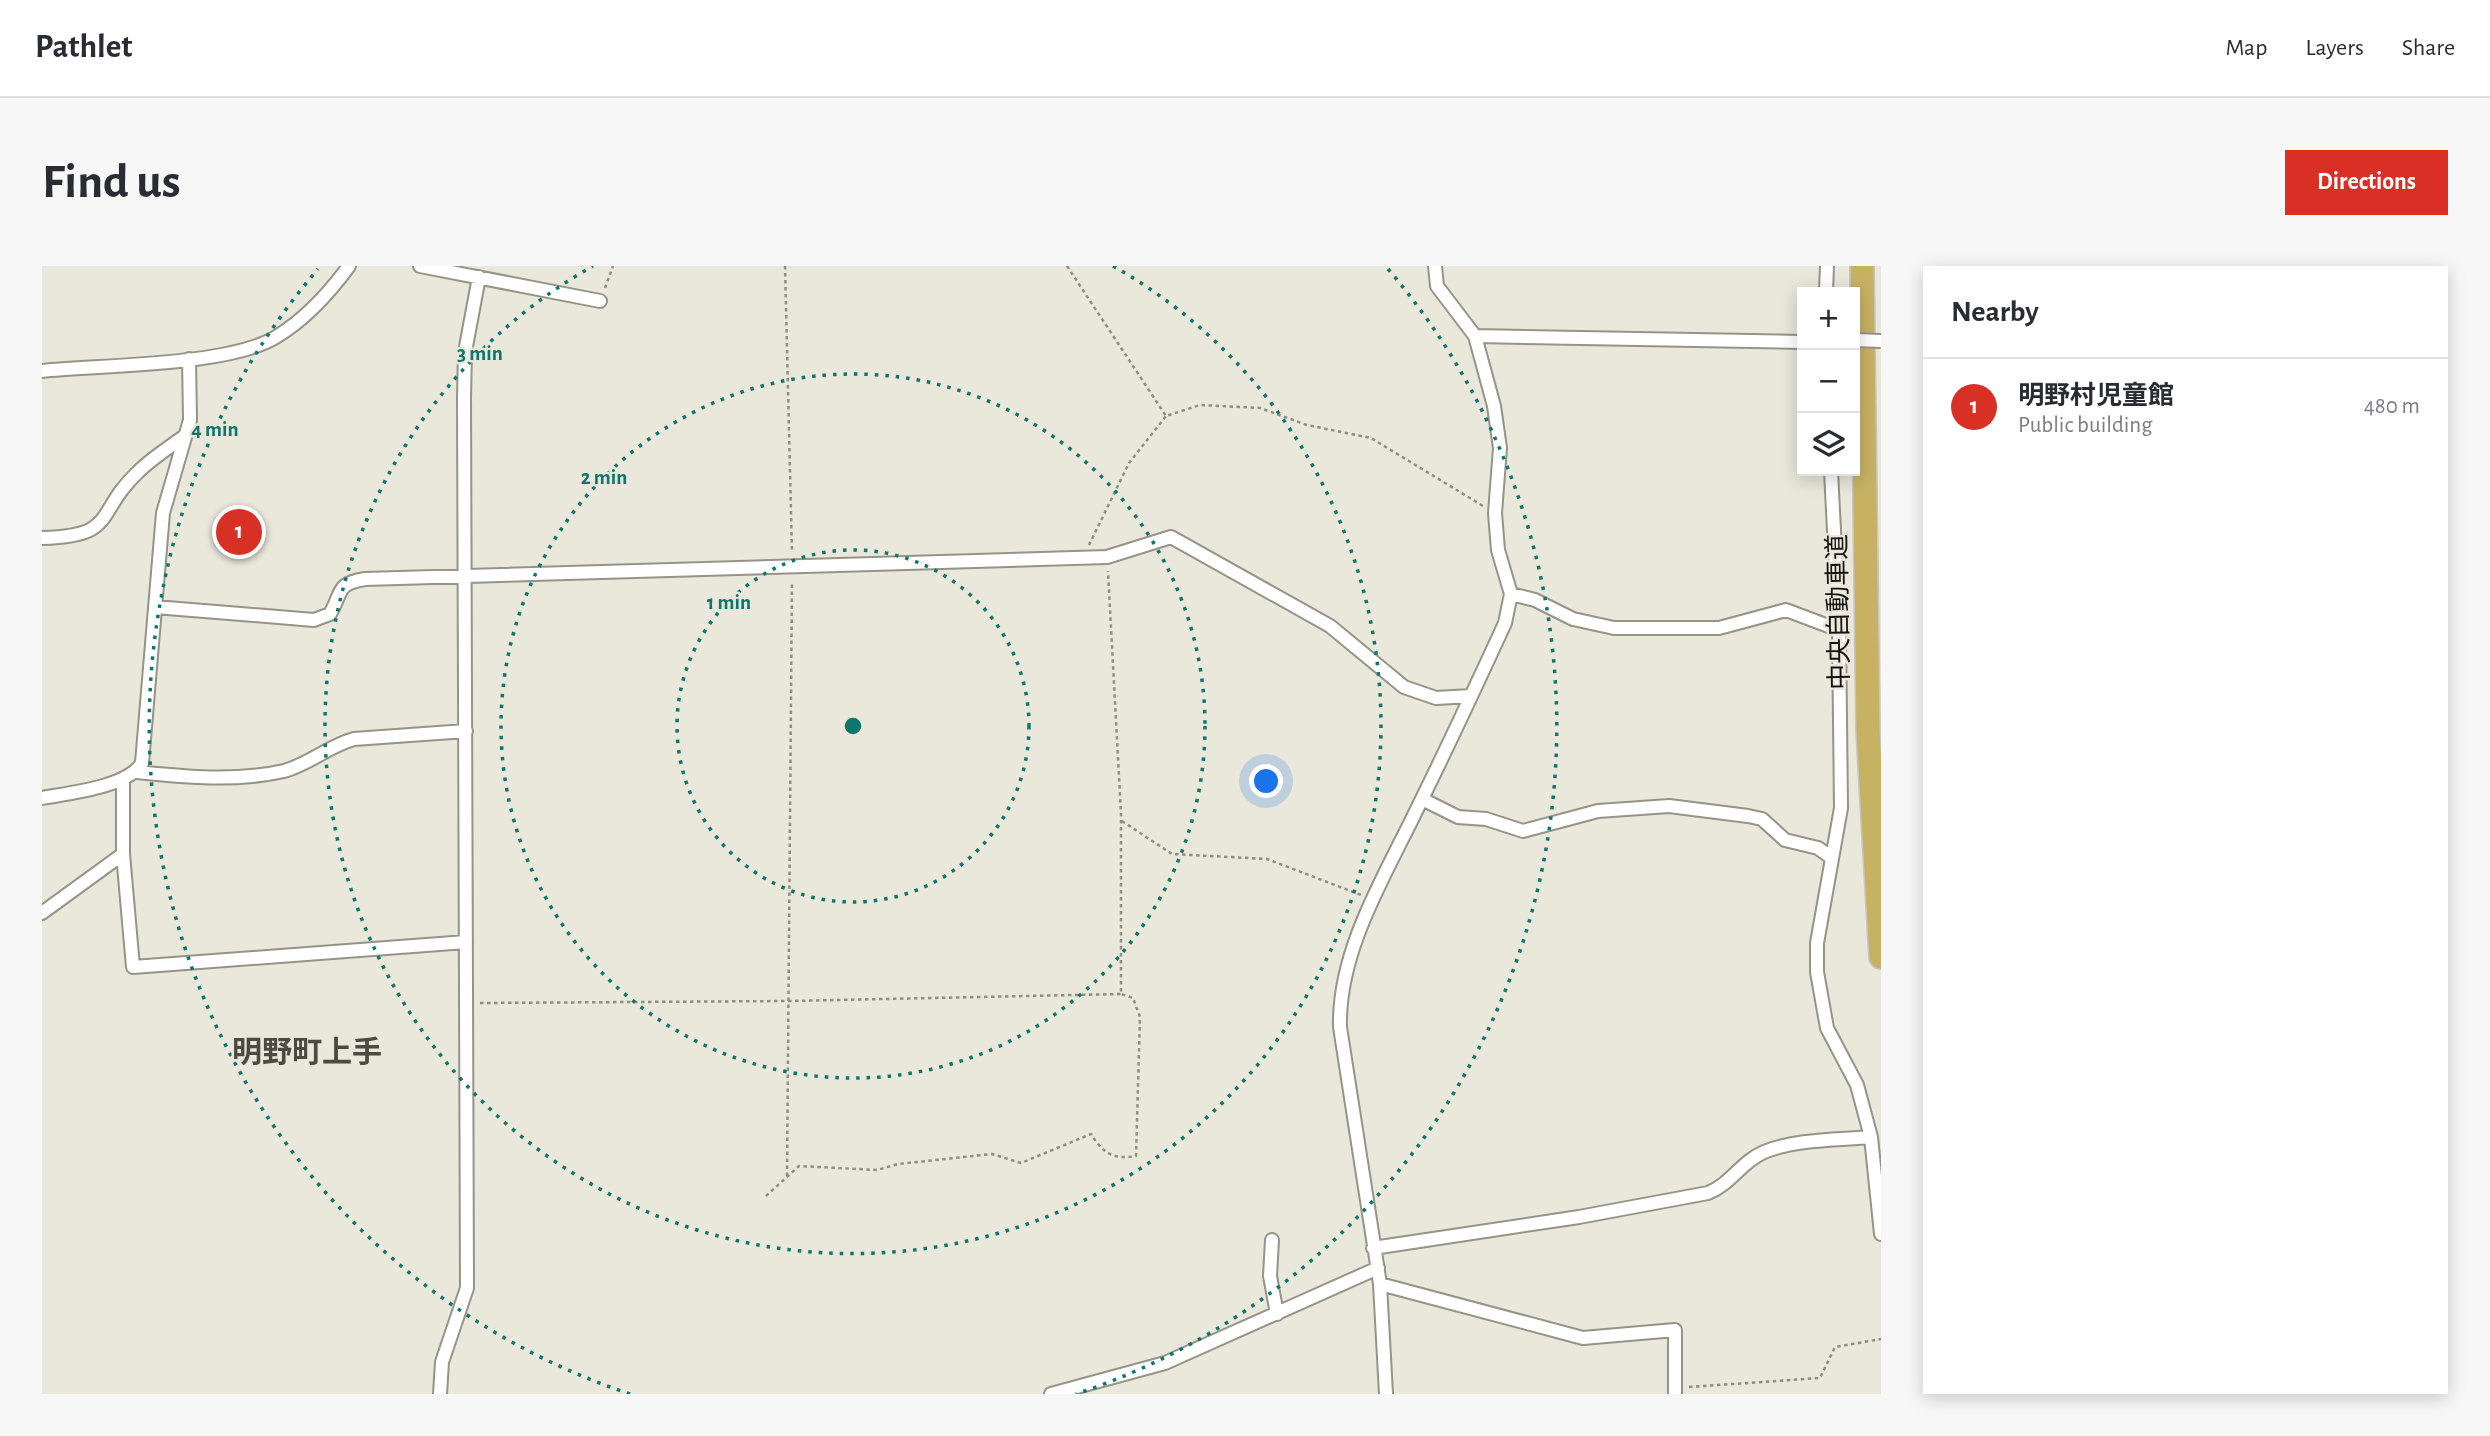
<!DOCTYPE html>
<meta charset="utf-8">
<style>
body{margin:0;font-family:"Alegreya Sans","Noto Sans JP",sans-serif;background:#f7f7f7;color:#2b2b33}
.controls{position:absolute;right:21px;top:21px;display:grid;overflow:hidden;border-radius:0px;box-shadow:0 4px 18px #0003}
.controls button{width:63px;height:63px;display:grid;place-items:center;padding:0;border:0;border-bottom:2px solid #e1e1e2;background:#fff;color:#2b2b33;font:35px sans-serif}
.you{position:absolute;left:1225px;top:516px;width:24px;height:24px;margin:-18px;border:5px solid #fff;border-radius:50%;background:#1a73e8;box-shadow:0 0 0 10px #1a73e833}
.badge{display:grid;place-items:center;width:46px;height:46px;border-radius:50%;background:#d93025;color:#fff;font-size:23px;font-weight:700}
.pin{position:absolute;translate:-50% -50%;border:4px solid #fff;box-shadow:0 2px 7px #0006}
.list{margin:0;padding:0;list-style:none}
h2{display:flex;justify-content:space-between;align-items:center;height:91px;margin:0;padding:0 28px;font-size:30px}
h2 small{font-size:23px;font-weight:400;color:#7c7c81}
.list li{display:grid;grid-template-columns:46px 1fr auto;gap:21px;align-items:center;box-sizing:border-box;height:98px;padding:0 28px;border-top:2px solid #e1e1e2}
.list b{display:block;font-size:26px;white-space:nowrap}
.list p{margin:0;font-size:23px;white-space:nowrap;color:#7c7c81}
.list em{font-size:23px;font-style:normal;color:#7c7c81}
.icon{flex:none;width:38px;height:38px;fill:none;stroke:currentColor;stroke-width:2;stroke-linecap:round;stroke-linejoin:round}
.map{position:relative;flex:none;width:1839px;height:1128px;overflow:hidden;border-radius:0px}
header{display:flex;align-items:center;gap:42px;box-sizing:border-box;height:98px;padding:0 35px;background:#fff;border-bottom:2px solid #e1e1e2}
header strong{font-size:33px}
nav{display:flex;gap:38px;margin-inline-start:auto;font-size:24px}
.intro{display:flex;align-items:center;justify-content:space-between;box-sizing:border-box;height:168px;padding:0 42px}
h1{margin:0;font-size:49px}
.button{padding:18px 32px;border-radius:0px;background:#d93025;color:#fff;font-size:24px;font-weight:700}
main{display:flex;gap:42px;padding:0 42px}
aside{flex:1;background:#fff;border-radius:0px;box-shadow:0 4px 18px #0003}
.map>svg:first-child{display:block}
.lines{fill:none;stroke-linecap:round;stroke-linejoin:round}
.minor-casing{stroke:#969388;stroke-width:16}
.motorway-casing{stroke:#c7c6c5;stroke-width:26}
.path{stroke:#908d85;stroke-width:2.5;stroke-dasharray:3.5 3.5;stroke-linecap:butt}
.minor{stroke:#fff;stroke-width:12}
.motorway{stroke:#c7b264;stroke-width:23}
.minor-bridge-casing{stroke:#969388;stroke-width:16;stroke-linecap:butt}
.minor-bridge{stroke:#fff;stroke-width:12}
.ring{fill:none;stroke:#0f766e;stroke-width:3.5;stroke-dasharray:3.5 7}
.labels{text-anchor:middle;stroke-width:5;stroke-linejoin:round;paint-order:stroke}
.street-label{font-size:26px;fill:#14130f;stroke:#eae7db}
.quarter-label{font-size:30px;font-weight:bold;fill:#4d4a40;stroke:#eae7db}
.centre{fill:#0f766e;stroke:#eae7db;stroke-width:3.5}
.ring-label{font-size:21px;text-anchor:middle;font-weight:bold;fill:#0f766e;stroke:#eae7db;stroke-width:5;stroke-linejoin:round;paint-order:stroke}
</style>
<header>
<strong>Pathlet</strong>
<nav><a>Map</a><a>Layers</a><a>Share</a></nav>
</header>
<div class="intro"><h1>Find us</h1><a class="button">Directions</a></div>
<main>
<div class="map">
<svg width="1839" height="1128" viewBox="0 0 1839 1128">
<rect width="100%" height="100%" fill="#eae7db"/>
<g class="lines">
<g class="minor-casing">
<path id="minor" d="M378 0 558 35
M1784 26 1785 0
M1433 70 1760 76
M0 105C58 99 187 100 234 71 262 54 288 26 307 0
M1789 205 1797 364 1799 542 1775 677V706L1785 762 1815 819 1829 871 1839 968
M0 272C77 270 52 247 96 206 110 192 128 181 144 169
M1469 328 1493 334 1531 353 1572 362H1677L1744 344 1797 364
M113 341 272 354 288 348C301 326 293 318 323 313L1065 291 1129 271 1288 360 1362 421 1394 432 1429 430
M95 506C144 511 193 516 242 505 268 498 286 480 312 473L424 465
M0 532C27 527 86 521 100 497L121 247 148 154 147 93
M1380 533 1416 551 1444 553 1481 565 1556 545 1627 540 1706 550 1720 553 1743 574 1776 582 1790 592
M81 588 91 701 424 676
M0 647 81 588V513
M1230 974 1228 1010 1235 1048
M1331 982 1537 951 1666 927C1689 918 1699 896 1722 886 1753 873 1796 874 1829 871
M1338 1018 1541 1072 1633 1064V1128
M398 1128 400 1096 425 1022 422 132 423 86 437 11
M1009 1128 1123 1097 1336 1002
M1344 1128 1338 1018 1298 761C1296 684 1344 608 1376 541 1406 480 1435 418 1463 357L1469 328 1456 284 1453 247 1458 182 1452 140 1433 70 1395 20 1393 0"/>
</g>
<g class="motorway-casing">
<path id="motorway" d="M1820 0 1826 465 1839 691"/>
</g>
<path class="path" d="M743 0 750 287
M1025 0 1124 150 1158 139 1218 142 1265 159 1329 172 1441 240
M563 22 571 0
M1047 279 1087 197 1124 150
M1080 555 1130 588 1225 593 1319 629
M438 737 747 735 1079 728
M745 910 750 315
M724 930 757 900 835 904 856 898 950 888 979 897 1049 868C1061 887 1071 894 1094 890L1098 751 1091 732 1079 728V548L1066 305
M1647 1121 1778 1112 1793 1081 1839 1073"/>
<use href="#minor" class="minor"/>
<use href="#motorway" class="motorway"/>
<g class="minor-bridge-casing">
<path id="minor-bridge" d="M1813 74 1839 75"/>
</g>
<use href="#minor-bridge" class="minor-bridge"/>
</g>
<g class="ring">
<circle cx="811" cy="460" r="176"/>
<circle cx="811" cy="460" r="352"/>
<path d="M1071 0A528 528 0 1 1 551 0"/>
<path d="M588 1128A704 704 0 0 1 276 3M1346 3A704 704 0 0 1 1034 1128"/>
</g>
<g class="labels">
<g class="street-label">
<text transform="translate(1796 346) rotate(-91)" y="9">中央自動車道</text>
</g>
<g class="quarter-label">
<text x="265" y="796">明野町上手</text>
</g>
</g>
<circle cx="811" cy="460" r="10" class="centre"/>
<g class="ring-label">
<text x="438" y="94">3 min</text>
<text x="173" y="170">4 min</text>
<text x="562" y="218">2 min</text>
<text x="687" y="343">1 min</text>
</g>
</svg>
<div class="controls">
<button>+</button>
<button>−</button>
<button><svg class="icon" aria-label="layers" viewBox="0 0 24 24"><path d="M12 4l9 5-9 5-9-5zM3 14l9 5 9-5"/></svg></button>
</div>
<div class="you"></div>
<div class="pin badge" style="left:197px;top:266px">1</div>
</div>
<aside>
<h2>Nearby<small></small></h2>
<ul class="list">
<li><span class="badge">1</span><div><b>明野村児童館</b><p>Public building</p></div><em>480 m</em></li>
</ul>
</aside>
</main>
